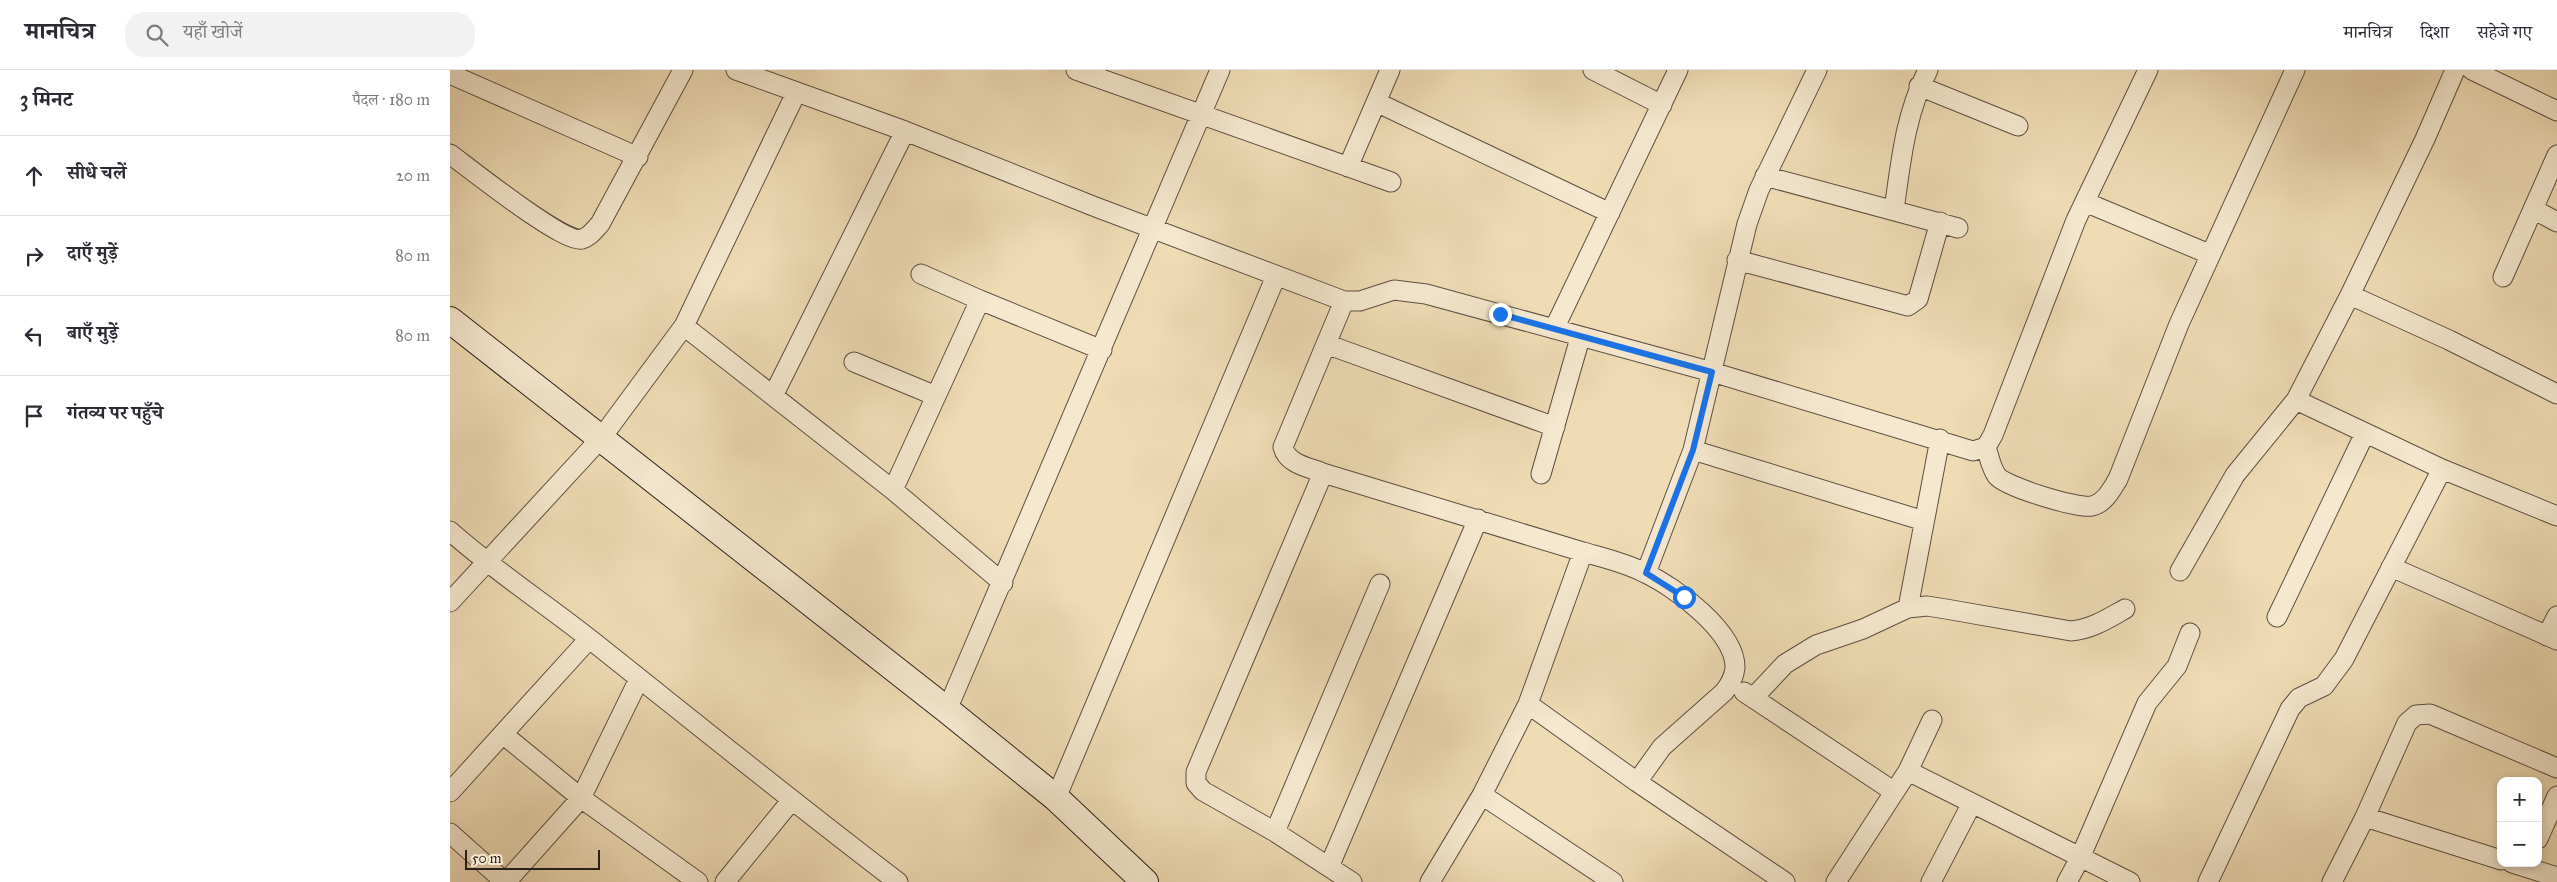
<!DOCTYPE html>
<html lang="hi">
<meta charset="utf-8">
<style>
body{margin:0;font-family:"IM FELL Great Primer","Noto Serif Devanagari",serif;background:#f2f2f3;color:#2b2b33}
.controls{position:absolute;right:15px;bottom:15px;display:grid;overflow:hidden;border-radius:10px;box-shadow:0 2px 8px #0003}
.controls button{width:45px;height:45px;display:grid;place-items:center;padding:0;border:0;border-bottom:1px solid #e1e1e2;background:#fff;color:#2b2b33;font:25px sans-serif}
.scale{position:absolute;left:15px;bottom:12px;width:135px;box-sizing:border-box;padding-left:5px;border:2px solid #2b201a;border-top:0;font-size:14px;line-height:18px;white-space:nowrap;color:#2b201a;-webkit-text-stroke:4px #f5e8cf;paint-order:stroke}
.stop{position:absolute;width:15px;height:15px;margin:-11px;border:4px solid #1a73e8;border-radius:50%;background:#fff}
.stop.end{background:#1a73e8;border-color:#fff;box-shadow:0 1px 5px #0008}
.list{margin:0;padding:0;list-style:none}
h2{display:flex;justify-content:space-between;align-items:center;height:65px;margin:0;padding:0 20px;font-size:21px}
h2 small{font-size:16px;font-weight:400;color:#7c7c81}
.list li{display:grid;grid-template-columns:32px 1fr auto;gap:15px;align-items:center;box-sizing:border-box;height:80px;padding:0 20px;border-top:1px solid #e1e1e2}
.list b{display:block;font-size:19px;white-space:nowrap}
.list em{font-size:16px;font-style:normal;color:#7c7c81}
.icon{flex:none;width:28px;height:28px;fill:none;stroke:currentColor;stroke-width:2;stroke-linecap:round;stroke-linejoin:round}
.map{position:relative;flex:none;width:2107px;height:812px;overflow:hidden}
header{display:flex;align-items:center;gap:30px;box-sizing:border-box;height:70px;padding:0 25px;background:#fff;border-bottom:1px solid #e1e1e2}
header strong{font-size:24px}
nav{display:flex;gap:28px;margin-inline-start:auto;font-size:18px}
.search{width:350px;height:45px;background:#f2f2f3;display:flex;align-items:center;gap:12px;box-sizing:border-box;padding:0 18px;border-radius:20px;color:#7c7c81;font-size:19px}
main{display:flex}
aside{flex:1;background:#fff}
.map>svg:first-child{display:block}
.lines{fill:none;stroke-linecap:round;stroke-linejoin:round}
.street-casing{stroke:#5c4f41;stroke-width:21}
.secondary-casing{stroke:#2b201a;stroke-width:28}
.street{stroke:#f5e8cf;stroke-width:19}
.secondary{stroke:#f5e8cf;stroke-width:26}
.route{stroke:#1a73e8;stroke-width:6}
</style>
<header>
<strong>मानचित्र</strong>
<div class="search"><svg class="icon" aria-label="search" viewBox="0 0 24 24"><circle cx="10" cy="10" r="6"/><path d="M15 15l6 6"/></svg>यहाँ खोजें</div>
<nav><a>मानचित्र</a><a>दिशा</a><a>सहेजे गए</a></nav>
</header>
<main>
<aside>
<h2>3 मिनट<small>पैदल · 180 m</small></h2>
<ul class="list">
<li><svg class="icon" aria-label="ahead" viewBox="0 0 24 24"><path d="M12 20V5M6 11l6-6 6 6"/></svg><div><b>सीधे चलें</b></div><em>20 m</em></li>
<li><svg class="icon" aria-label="right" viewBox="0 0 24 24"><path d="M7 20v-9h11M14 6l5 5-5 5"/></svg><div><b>दाएँ मुड़ें</b></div><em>80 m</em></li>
<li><svg class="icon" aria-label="left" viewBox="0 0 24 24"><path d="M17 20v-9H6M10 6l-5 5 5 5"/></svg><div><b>बाएँ मुड़ें</b></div><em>80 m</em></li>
<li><svg class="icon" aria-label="arrive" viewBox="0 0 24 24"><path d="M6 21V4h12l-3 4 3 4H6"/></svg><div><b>गंतव्य पर पहुँचे</b></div></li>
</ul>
</aside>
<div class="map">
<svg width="2107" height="812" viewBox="0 0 2107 812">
<rect width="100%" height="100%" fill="#efdcb5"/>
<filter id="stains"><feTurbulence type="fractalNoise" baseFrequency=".004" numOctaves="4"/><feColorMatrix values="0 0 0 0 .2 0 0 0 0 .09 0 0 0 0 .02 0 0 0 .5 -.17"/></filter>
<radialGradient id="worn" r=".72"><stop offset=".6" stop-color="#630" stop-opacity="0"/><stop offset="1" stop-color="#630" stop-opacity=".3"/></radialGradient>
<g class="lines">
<g class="street-casing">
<path id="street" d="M286 0 455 61 643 136 894 231H910L944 220 976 224 1262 302 1523 381 1536 377 1543 365 1626 150 1698 0
M626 0 941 112
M1143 0 1212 35
M2022 0 2107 41
M0 4 188 87
M1469 16 1568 56
M926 32 1160 143
M0 84C19 98 114 174 132 169 140 167 145 159 150 154L233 0
M898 97 940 0
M1315 106 1508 158
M1635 132 1759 184
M1444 140C1451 91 1455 45 1478 0
M2085 140 2107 152
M1287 190 1458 236 1468 229 1490 152
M471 204 530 230
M2053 207 2107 85
M1900 225 1999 270 2107 324
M894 231 833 377C837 394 858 397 873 403L1133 482 1078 634 1032 725 980 812
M234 256 443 420 553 513
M1104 259 1228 0
M876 274 1105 357
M404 292 486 326
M323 326 455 61
M1846 330 1992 399 2107 446
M1536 377C1539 386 1541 398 1547 406 1556 417 1628 439 1642 436 1655 433 1662 419 1668 409L1729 254 1845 0
M1243 380 1474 451
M873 403 746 702V713L753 721 825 762 902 812
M1091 404 1130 268
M443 420 530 230 652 280
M0 461C45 501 94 533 141 570 243 651 344 733 448 812
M1133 482C1154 488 1176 493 1195 503 1225 517 1286 562 1285 598 1284 607 1279 616 1274 622L1212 677 1187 712
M1941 497 2107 570
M1730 501 1785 405 1846 330 1900 225 1975 69 2005 0
M1196 503 1243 380 1297 154 1309 120 1367 0
M0 532 152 367 234 256 346 23
M1458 538 1490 369
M1827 547 1915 363
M2097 566 2107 546
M1294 622 1443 721
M1304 627 1335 594 1366 575 1413 559 1458 538 1477 536 1496 539 1621 561C1642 559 1657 549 1675 539
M1078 634 1187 712 1335 812
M497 640 770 0
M54 665 131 728 248 812
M1458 701 1680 812
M0 722 139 569
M1032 725 1163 812
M606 728 826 206
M825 762 930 514
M0 763 55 812
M2088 769 2107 726
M2051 790 1915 747 1957 653 1966 645 1980 644 2107 698
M2062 793 2107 807
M879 797 1028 449
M56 812 131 728 189 609
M275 812 341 731
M1386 812 1458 701 1482 650
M1481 812 1522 733
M1617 812 1630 788 1697 633 1727 596 1740 563
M1758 812 1840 639 1849 628 1874 616 1894 589 1992 399
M1882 812 1915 747"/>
</g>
<g class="secondary-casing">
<path id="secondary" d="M0 250 497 640 606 728 695 812"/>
</g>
<use href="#street" class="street"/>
<use href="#secondary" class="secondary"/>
</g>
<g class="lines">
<path class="route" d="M1050 244 1262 302 1243 380 1196 503 1234 527"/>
</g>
<rect width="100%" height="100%" filter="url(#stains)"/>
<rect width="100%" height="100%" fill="url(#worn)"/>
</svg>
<div class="controls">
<button>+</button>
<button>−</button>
</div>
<div class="scale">50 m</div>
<div class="stop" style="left:1234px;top:527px"></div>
<div class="stop end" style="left:1050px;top:244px"></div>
</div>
</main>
